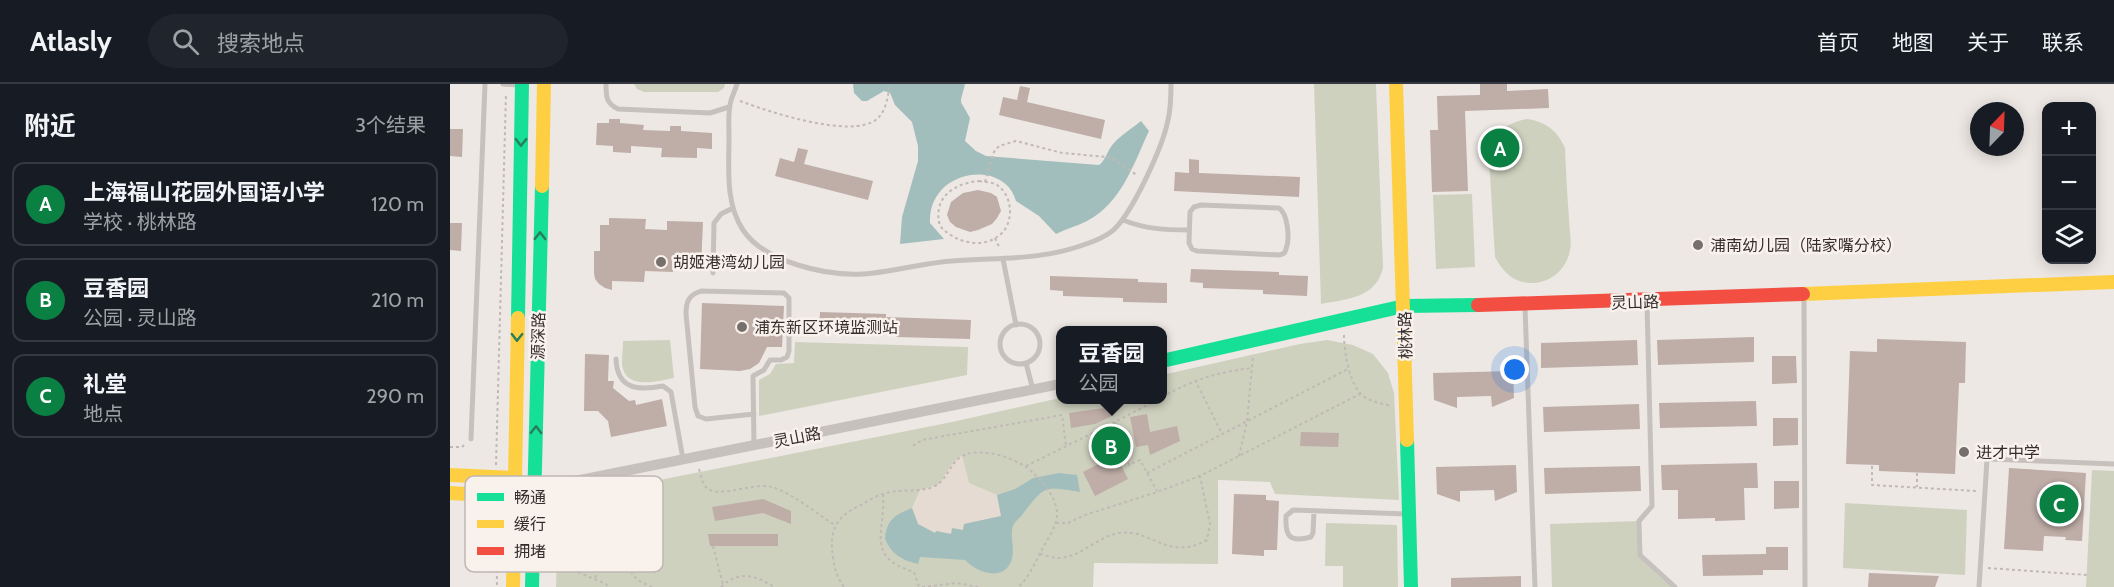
<!DOCTYPE html>
<html lang="zh">
<meta charset="utf-8">
<style>
body{margin:0;font-family:Cabin,"Noto Sans SC",sans-serif;background:#20242c;color:#f1f3f6}
.controls{position:absolute;right:18px;top:18px;display:grid;overflow:hidden;border-radius:12px;box-shadow:0 3px 15px #0003}
.controls button{width:54px;height:54px;display:grid;place-items:center;padding:0;border:0;border-bottom:2px solid #363941;background:#171b24;color:#f1f3f6;font:30px sans-serif}
.compass{position:absolute;left:1520px;top:18px;width:54px;height:54px;border-radius:50%;background:#171b24;box-shadow:0 3px 15px #0003;rotate:23deg}
.you{position:absolute;left:1065px;top:286px;width:21px;height:21px;margin:-15px;border:4px solid #fff;border-radius:50%;background:#1a73e8;box-shadow:0 0 0 9px #1a73e833}
.badge{display:grid;place-items:center;width:39px;height:39px;border-radius:50%;background:#0b8043;color:#fff;font-size:20px;font-weight:700}
.pin{position:absolute;translate:-50% -50%;border:3px solid #fff;box-shadow:0 2px 6px #0006}
.popup{position:absolute;left:606px;top:242px;width:111px;height:78px;box-sizing:border-box;display:grid;place-content:center;border-radius:12px;background:#171b24;filter:drop-shadow(0 2px 4px #0005);font-size:20px;white-space:nowrap;color:#9ea1a6}
.popup b{font-size:22px;color:#f1f3f6}
.popup::after{content:'';position:absolute;left:50%;top:100%;margin-left:-12px;border:12px solid transparent;border-top-color:#171b24}
.list{margin:0;padding:0;list-style:none}
h2{display:flex;justify-content:space-between;align-items:center;height:78px;margin:0;padding:0 24px;font-size:26px}
h2 small{font-size:20px;font-weight:400;color:#9ea1a6}
.list li{display:grid;grid-template-columns:39px 1fr auto;gap:18px;align-items:center;box-sizing:border-box;height:84px;margin:0 12px 12px;padding:0 12px;border:2px solid #363941;border-radius:12px}
.list b{display:block;font-size:22px;white-space:nowrap}
.list p{margin:0;font-size:20px;white-space:nowrap;color:#9ea1a6}
.list em{font-size:20px;font-style:normal;color:#9ea1a6}
.icon{flex:none;width:33px;height:33px;fill:none;stroke:currentColor;stroke-width:2;stroke-linecap:round;stroke-linejoin:round}
.map{position:relative;flex:none;width:1664px;height:503px;overflow:hidden}
header{display:flex;align-items:center;gap:36px;box-sizing:border-box;height:84px;padding:0 30px;background:#171b24;border-bottom:2px solid #363941}
header strong{font-size:28px}
nav{display:flex;gap:33px;margin-inline-start:auto;font-size:21px}
.search{width:420px;height:54px;background:#20242c;display:flex;align-items:center;gap:15px;box-sizing:border-box;padding:0 21px;border-radius:33px;color:#9ea1a6;font-size:22px}
main{display:flex}
aside{flex:1;background:#171b24}
.map>svg:first-child{display:block}
.green{fill:#cfd1bf}
.plaza{fill:#e6dbd2}
.water{fill:#a2bebc}
.building{fill:#bfada7}
.lines{fill:none;stroke-linecap:round;stroke-linejoin:round}
.path{stroke:#c0b9b5;stroke-width:2;stroke-dasharray:3 3;stroke-linecap:butt}
.lane{stroke:#c7c1bd;stroke-width:5}
.street{stroke:#c7c1bd;stroke-width:10}
.fast{stroke:#16e098;stroke-width:14}
.slow{stroke:#ffcf43;stroke-width:14}
.jam{stroke:#f24e42;stroke-width:14}
.oneway{stroke:#287e5c}
.poi-dot{fill:#776f6c;stroke:#f9f2ec;stroke-width:2}
.labels{text-anchor:middle;stroke-width:5;stroke-linejoin:round;paint-order:stroke}
.poi-label{font-size:16px;fill:#372e2b;stroke:#f9f2ec;text-anchor:start}
.street-label{font-size:16px;fill:#372e2b;stroke:#f9f2ec}
.key{fill:#f9f2ec;stroke:#bfb7b2;stroke-width:1.5}
.key-label{font-size:16px;fill:#372e2b}
</style>
<header>
<strong>Atlasly</strong>
<div class="search"><svg class="icon" aria-label="search" viewBox="0 0 24 24"><circle cx="10" cy="10" r="6"/><path d="M15 15l6 6"/></svg>搜索地点</div>
<nav><a>首页</a><a>地图</a><a>关于</a><a>联系</a></nav>
</header>
<main>
<aside>
<h2>附近<small>3个结果</small></h2>
<ul class="list">
<li><span class="badge">A</span><div><b>上海福山花园外国语小学</b><p>学校 · 桃林路</p></div><em>120 m</em></li>
<li><span class="badge">B</span><div><b>豆香园</b><p>公园 · 灵山路</p></div><em>210 m</em></li>
<li><span class="badge">C</span><div><b>礼堂</b><p>地点</p></div><em>290 m</em></li>
</ul>
</aside>
<div class="map">
<svg width="1664" height="503" viewBox="0 0 1664 503">
<rect width="100%" height="100%" fill="#ede8e4"/>
<path class="green" d="M184 0H275L274 4 268 8H194L187 5Z
M864 0H926L933 184C926 214 897 215 871 220Z
M1077 35C1096 38 1107 46 1115 64 1116 87 1117 110 1119 134 1119 144 1122 156 1120 166 1117 185 1100 200 1080 199 1063 198 1053 188 1045 173L1039 74C1042 51 1054 39 1077 35Z
M1022 110 1025 183 986 185 983 111Z
M220 256 224 294C208 297 175 307 172 280 172 273 173 264 173 257Z
M877 256 903 261 923 270 938 289 944 309 949 416 825 410 820 398 768 396V480L644 479 643 503H106L108 430 114 419 124 413 502 338 610 314V316H712V291L850 260Z
M345 258 518 263 517 291 309 332V296L320 290 326 280 344 279Z
M1642 386 1664 387V503H1636Z
M1395 419 1517 426 1515 491 1393 484Z
M1189 437 1190 471 1225 503H1102L1100 440Z
M876 439 947 441 948 503H893V482H875Z"/>
<path class="plaza" d="M512 371 519 399 547 411 552 432 514 440 513 446 502 450 486 447 485 449 468 440 462 424 470 406 489 400 501 381Z"/>
<path class="water" d="M403 0H515C509 25 509 12 520 34L515 57 526 67 536 72 649 81C656 76 657 67 663 60 671 51 681 45 691 37L699 47C684 79 671 120 637 137 627 142 616 145 606 150L589 132 566 117C554 74 478 85 480 139L494 155 450 160 452 133 468 77V62L462 38 445 21 440 9 434 7 417 17H412L404 9Z
M609 389 627 391 630 408C592 402 595 402 572 431 568 436 563 438 562 446 561 456 565 467 561 478 552 498 526 488 515 476L470 473 468 480C452 476 442 471 435 455 437 435 445 431 462 424L468 440 485 449 486 447 501 450 502 444 513 446 514 440 551 432 547 411 565 405 583 394Z"/>
<path class="building" d="M1030 0H1057V7L1098 5 1099 24 1015 27 1018 107 982 108 980 46H988L987 12 1030 11Z
M570 2 580 4 577 18 655 36 651 55 549 31 553 13 567 16Z
M159 35H170V39L194 41 193 46 220 47V42H231V47L262 49V65L247 64V74L211 73 212 64 181 62V69L163 68V62L146 61 147 39H159Z
M0 45H13L12 73 0 72Z
M348 64 358 66 354 80 423 97 418 116 325 92 330 74 344 78Z
M739 75 749 76V89L850 93 849 113 724 107 725 88 739 89Z
M528 106 541 109 547 113 551 127 547 134 542 140 528 146 520 148 506 143 500 138 497 131 501 118 513 109Z
M159 134 196 135 195 145 217 146V137L253 138 251 184 223 183V188L195 187 194 198 162 197V206L155 204 149 200 145 195 144 189V167H150V141H159Z
M0 139H12L11 167 0 166Z
M741 185 829 188V191L858 192 857 212 813 210V206L753 204V199L740 198Z
M600 192 688 195V198L717 199V219L673 218V214L613 212V207L600 206Z
M252 219 334 222 332 263H317L309 279 300 285 290 287 250 285Z
M370 228 436 230V233L521 236 520 255 446 253V249L369 247Z
M1304 253V278L1208 281 1207 256Z
M1427 255 1516 258 1515 299H1509L1505 390 1429 387V381L1396 380 1400 267 1427 268Z
M1187 256 1188 281 1091 284V259Z
M135 270 159 271 158 297H164L163 304 179 317 185 316 186 321 212 315 217 342 161 353 158 337 148 327H134Z
M1322 272H1346L1347 299 1322 300Z
M1063 287 1064 314 1042 323 1041 312 1007 313V324L984 316 983 289Z
M1306 317 1307 342 1210 344 1209 319Z
M1189 320 1190 345 1094 348 1093 323Z
M661 323 662 332 645 340 621 344 619 329Z
M697 330 700 348 727 342 730 357 700 371 698 361 686 363 680 333Z
M1323 334H1348V361L1323 362Z
M851 348 889 349 888 363 850 362Z
M666 371 678 395 645 412 633 388Z
M1307 379 1308 404H1294L1295 436 1265 437V434L1228 435V406H1212L1211 381Z
M1066 381 1067 408 1045 417 1044 406 1010 407V418L987 410 986 383Z
M1190 382 1191 407 1095 410 1094 384Z
M1559 384 1636 389 1632 457 1615 456 1616 453 1594 452 1593 467 1554 465Z
M1324 397H1349V424L1324 425Z
M784 410 816 411V416L829 417 827 466H814V472L782 470Z
M313 415 341 427V440L313 429 265 437 262 423Z
M258 450H328V462H260Z
M1316 463H1338V486H1313V491L1253 492 1252 471 1316 470Z
M1419 489 1489 492 1485 503H1418Z
M1071 492V503H1001V494Z"/>
<g class="lines">
<path class="path" d="M290 17C317 27 402 56 427 35 436 27 439 11 439 0
M529 97C535 98 542 98 547 101 562 111 564 135 553 148 535 167 505 159 490 142 482 114 504 99 529 97Z
M535 98 544 68 549 62 566 57 612 69 658 73 667 77 688 92
M545 154 550 165
M894 251C894 267 899 298 911 310 918 317 932 320 942 322
M745 296 772 350
M712 313C745 295 765 289 801 284
M707 316 665 338 679 381 690 376 707 407
M463 362 472 356 612 331 616 362
M0 363H12L14 361
M789 372 797 338 803 271
M46 381 56 9
M576 382 665 338
M1422 382V401L1526 407
M249 385C251 391 252 401 258 405 272 414 303 398 322 403 344 410 365 429 385 441
M697 389 898 285
M1467 389V403
M433 410C436 447 414 473 464 488L469 503
M46 426 47 503
M606 439H618L635 431 707 408 750 392 910 310
M263 462 273 501
M97 470 114 482 156 500 158 503
M590 470C596 471 602 474 608 474 630 474 647 453 668 449 702 444 717 478 757 456L760 440 750 392
M1538 484 1637 491
M145 494 150 478 156 470C179 468 175 485 188 496 192 499 198 501 202 503
M271 503C289 486 305 491 324 503
M394 503C387 493 385 486 383 474 379 445 386 432 413 420 419 416 426 412 433 410 450 404 467 409 483 403 504 394 497 364 537 369 550 370 565 376 576 383 589 392 608 414 607 431 606 445 596 457 590 469 584 481 578 495 568 503
M472 503 507 499 528 503"/>
<path class="lane" d="M53 0 69 1
M156 0C156 13 156 19 168 25L260 29 279 23
M287 0C285 7 281 14 280 21 278 32 279 43 279 53 279 84 275 119 293 146 314 178 376 192 413 190 443 188 472 179 502 177 550 173 590 177 636 160 645 157 654 153 661 148 681 133 713 62 718 36 721 24 721 12 721 0
M751 121 829 124C838 130 840 155 836 165 835 170 833 170 829 171L747 167 742 165 739 159 740 128 744 123Z
M673 136C695 145 716 146 739 146
M553 175 566 241
M263 189 264 139 271 130 283 124
M1354 212 1355 503
M1197 219 1202 422 1189 437 1190 471 1225 503
M1075 223 1085 503
M550 260a20 20 0 1 1 40 0a20 20 0 1 1-40 0Z
M166 275C167 305 188 307 213 302L221 308 233 375
M576 279 583 306
M304 330 256 335 248 332 245 323 236 230C236 217 239 211 251 207L334 209 339 214V267L337 273 331 276H320L314 286 303 292 304 361
M21 355 35 0
M864 427 863 449 861 453C839 459 835 452 836 432L843 426 957 430
M1529 503 1537 375 1664 380"/>
<path class="street" d="M85 405 610 300"/>
<path class="fast" d="M68 234 72 0
M712 277 954 222 1028 221
M957 356 961 503
M82 503 92 102"/>
<path class="slow" d="M946 0 957 356
M92 102 94 0
M1353 210 1664 198
M0 391 64 394 71 398
M0 409 64 413 73 409
M63 503 68 234"/>
<path class="jam" d="M1028 221 1353 210"/>
</g>
<defs><path id="oneway-chevron" d="M-2-3.5L2.5 0L-2 3.5" fill="none" stroke-width="1.6" stroke-linecap="round" stroke-linejoin="round" transform="scale(1.5)"/></defs>
<g class="oneway">
<use href="#oneway-chevron" transform="translate(71 58) rotate(91)"/>
<use href="#oneway-chevron" transform="translate(90 152) rotate(-89)"/>
<use href="#oneway-chevron" transform="translate(67 253) rotate(91)"/>
<use href="#oneway-chevron" transform="translate(86 346) rotate(-89)"/>
</g>
<g class="poi-dot">
<circle cx="1248" cy="161" r="6"/>
<circle cx="211" cy="178" r="6"/>
<circle cx="292" cy="243" r="6"/>
<circle cx="1514" cy="368" r="6"/>
</g>
<g class="labels">
<g class="poi-label">
<text x="1260" y="167">浦南幼儿园（陆家嘴分校）</text>
<text x="223" y="184">胡姬港湾幼儿园</text>
<text x="304" y="249">浦东新区环境监测站</text>
<text x="1526" y="374">进才中学</text>
</g>
<g class="street-label">
<text transform="translate(1185 218) rotate(-2)" y="6">灵山路</text>
<text transform="translate(955 251) rotate(-91)" y="6">桃林路</text>
<text transform="translate(88 252) rotate(-89)" y="6">源深路</text>
<text transform="translate(347 353) rotate(-11)" y="6">灵山路</text>
</g>
</g>
<rect x="15" y="392" width="198" height="96" rx="9" class="key"/>
<rect x="27" y="409" width="27" height="8" fill="#16e098"/>
<rect x="27" y="436" width="27" height="8" fill="#ffcf43"/>
<rect x="27" y="463" width="27" height="8" fill="#f24e42"/>
<g class="key-label">
<text x="64" y="419">畅通</text>
<text x="64" y="446">缓行</text>
<text x="64" y="473">拥堵</text>
</g>
</svg>
<div class="controls">
<button>+</button>
<button>−</button>
<button><svg class="icon" aria-label="layers" viewBox="0 0 24 24"><path d="M12 4l9 5-9 5-9-5zM3 14l9 5 9-5"/></svg></button>
</div>
<svg class="compass" viewBox="-18 -18 36 36"><path d="M0-13l5 13h-10z" fill="#e53935"/><path d="M0 13l5-13h-10z" fill="#9ea1a6"/></svg>
<div class="you"></div>
<div class="pin badge" style="left:1050px;top:64px">A</div>
<div class="pin badge" style="left:661px;top:362px">B</div>
<div class="popup"><b>豆香园</b>公园</div>
<div class="pin badge" style="left:1609px;top:420px">C</div>
</div>
</main>
